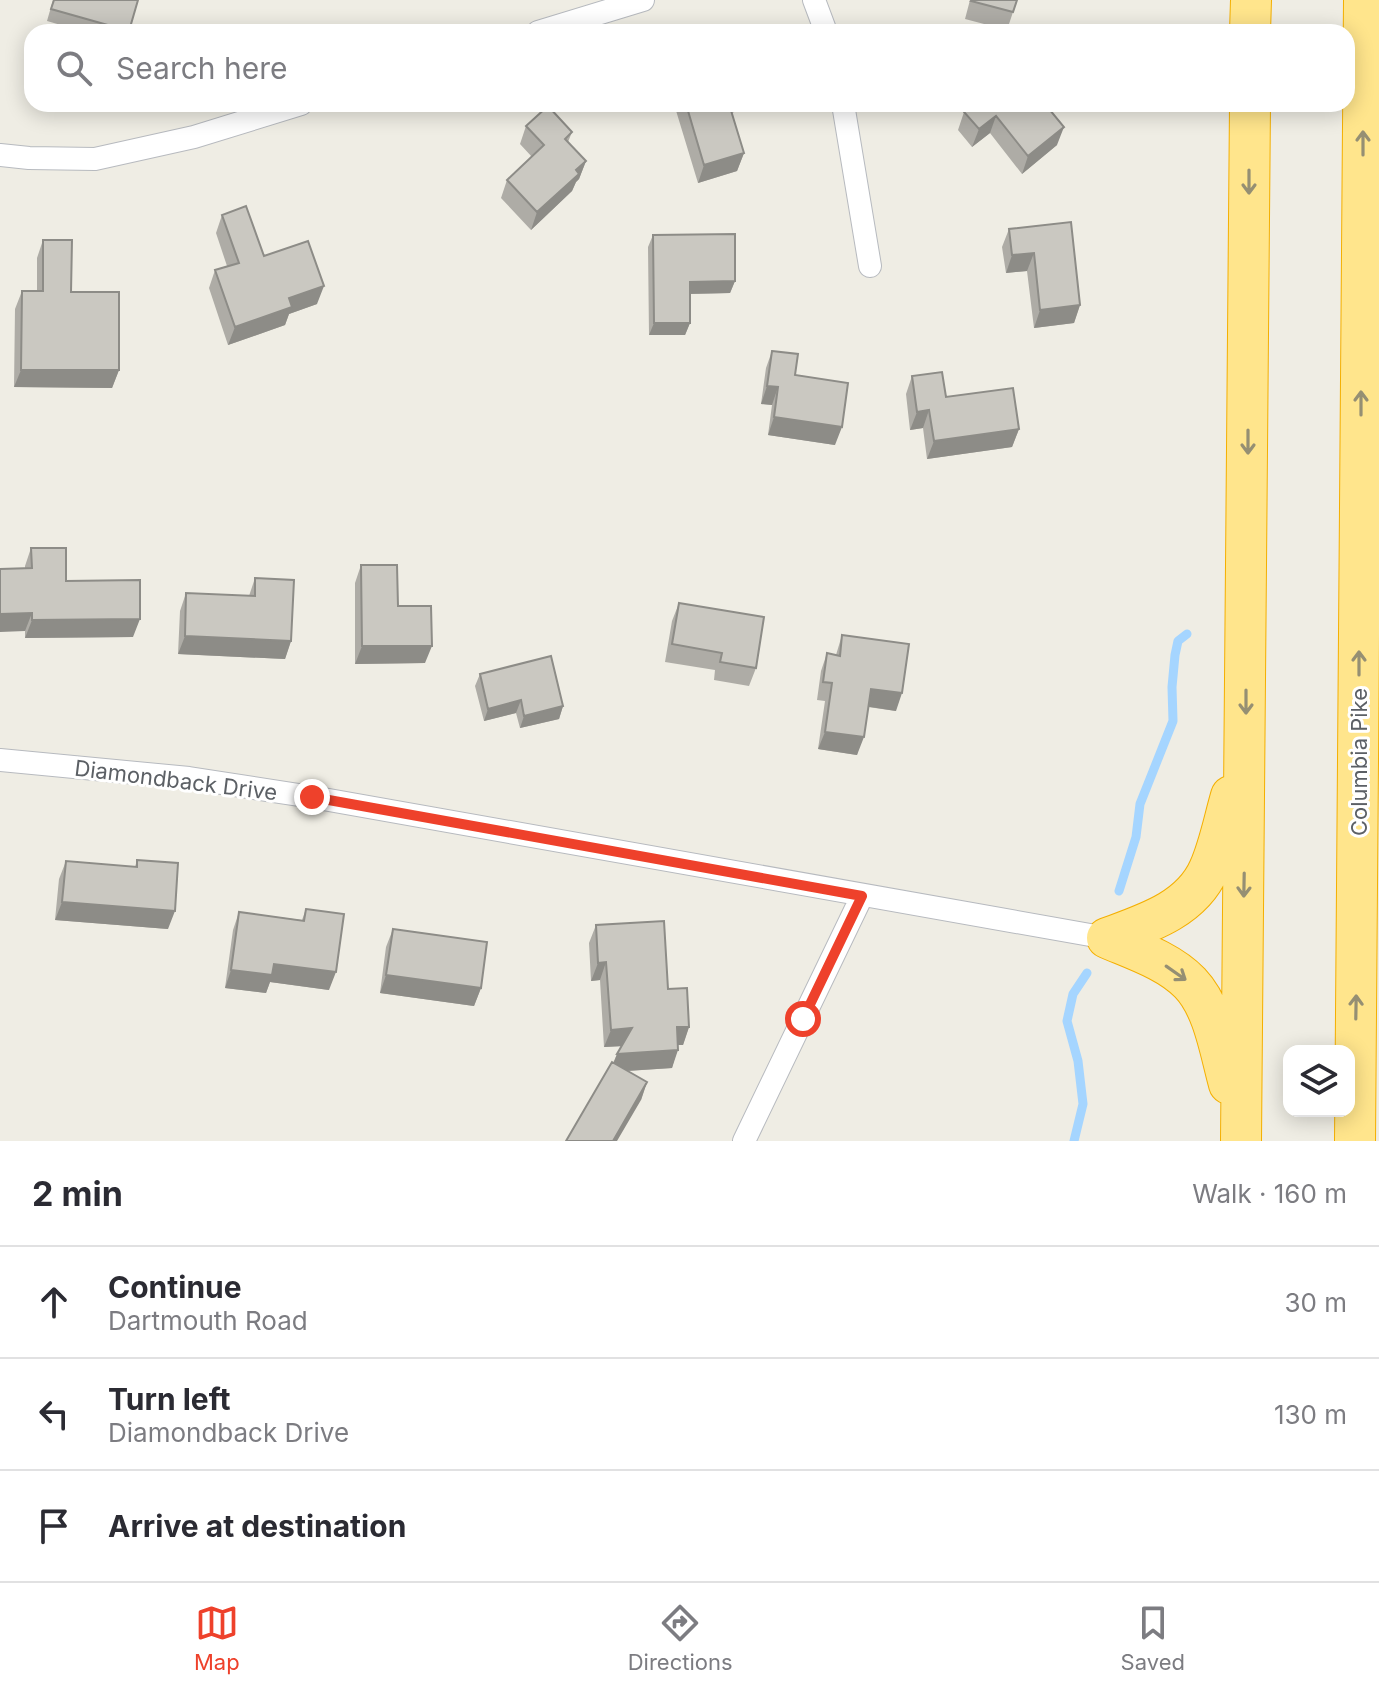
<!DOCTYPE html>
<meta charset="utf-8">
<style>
body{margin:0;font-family:Inter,sans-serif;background:#f2f2f3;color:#2b2b33}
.controls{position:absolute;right:24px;bottom:24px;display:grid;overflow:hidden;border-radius:16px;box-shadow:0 4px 20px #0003}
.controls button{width:72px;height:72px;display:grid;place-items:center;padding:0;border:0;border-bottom:2px solid #e1e1e2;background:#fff;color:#2b2b33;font:40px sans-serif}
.stop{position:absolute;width:24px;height:24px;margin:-18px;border:6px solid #ee412b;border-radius:50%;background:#fff}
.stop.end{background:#ee412b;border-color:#fff;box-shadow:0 2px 8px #0008}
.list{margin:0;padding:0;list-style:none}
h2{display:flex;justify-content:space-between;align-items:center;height:104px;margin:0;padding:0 32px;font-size:34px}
h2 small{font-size:26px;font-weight:400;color:#7c7c81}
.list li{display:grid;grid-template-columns:52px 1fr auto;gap:24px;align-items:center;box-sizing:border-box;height:112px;padding:0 32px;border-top:2px solid #e1e1e2}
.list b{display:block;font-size:30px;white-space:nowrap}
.list p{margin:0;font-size:26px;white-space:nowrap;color:#7c7c81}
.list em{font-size:26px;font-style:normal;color:#7c7c81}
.icon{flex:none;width:44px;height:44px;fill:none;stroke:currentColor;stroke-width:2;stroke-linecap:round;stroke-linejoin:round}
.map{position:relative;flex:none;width:1379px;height:1141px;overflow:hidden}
.search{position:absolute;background:#fff;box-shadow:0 4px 20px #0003;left:24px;right:24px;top:24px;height:88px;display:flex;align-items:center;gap:20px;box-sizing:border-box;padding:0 28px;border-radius:24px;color:#7c7c81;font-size:30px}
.sheet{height:440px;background:#fff}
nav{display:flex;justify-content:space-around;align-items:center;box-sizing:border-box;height:112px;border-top:2px solid #e1e1e2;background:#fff;font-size:22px;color:#7c7c81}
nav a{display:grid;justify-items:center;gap:4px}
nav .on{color:#ee412b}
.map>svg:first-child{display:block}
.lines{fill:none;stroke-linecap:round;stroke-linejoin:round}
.stream{stroke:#a5d5ff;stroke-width:9}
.minor-casing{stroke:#b7babf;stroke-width:24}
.motorway-casing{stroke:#f4af00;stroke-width:42}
.minor{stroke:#fff;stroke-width:22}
.motorway{stroke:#ffe58c;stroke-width:40}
.wall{fill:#aeaca6}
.shaded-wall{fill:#8d8c87}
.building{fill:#cac8c1;stroke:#8d8c87;stroke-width:2}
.oneway{stroke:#958f73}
.route{stroke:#ee412b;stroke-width:10}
.labels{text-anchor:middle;stroke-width:6;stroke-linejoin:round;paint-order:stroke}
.street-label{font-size:22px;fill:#5c6065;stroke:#fff}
</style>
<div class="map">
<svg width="1379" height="1141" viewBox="0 0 1379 1141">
<rect width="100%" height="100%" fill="#efede4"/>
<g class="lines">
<path class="stream" d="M1119 891 1136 837 1140 804 1173 721 1172 687 1175 655 1178 641 1187 634
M1074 1141 1083 1104 1078 1061 1067 1021 1073 994 1087 973"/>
<g class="minor-casing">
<path id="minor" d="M814 0 826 32
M538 32 643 0
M843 104 870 266
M0 155 29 158 95 159 194 137 301 104
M0 760 189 778 312 797 1107 938
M744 1141 862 896"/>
</g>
<g class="motorway-casing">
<path id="motorway" d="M1250 32 1251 0
M1107 938C1145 924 1191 910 1209 869 1219 847 1224 820 1231 796
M1107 938C1135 950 1169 961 1190 983 1214 1008 1220 1052 1229 1084
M1241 1141 1250 104
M1355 1141 1364 0"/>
</g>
<use href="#minor" class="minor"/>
<use href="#motorway" class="motorway"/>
</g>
<path class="wall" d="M53 0H138L129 32H85L47 21Z
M970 0H1017L1007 30 965 19Z
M674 104H745L744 109 731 112 744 153 737 171 698 183Z
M974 104H1051L1049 109 1057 145 1022 174 990 133 972 147 958 130 964 112Z
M526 126 572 132 568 142 586 161 579 179 576 182 572 191 531 230 501 198 507 180 532 157 520 144Z
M222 215 264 256 317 304 289 314 285 325 228 345 209 288 215 270 227 266 216 233Z
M1071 222 1080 305 1074 323 1034 328 1027 271 1006 273 1002 247 1009 229Z
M653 235 735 281 730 293 690 294V323L685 335H649L648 247Z
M43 240 71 292 119 370 112 388 14 387 15 309 22 291H37V258Z
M772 351 795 375 835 445 768 435 772 405 761 404 766 368Z
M912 376 946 397 1019 429 1012 447 927 459 923 428 910 430 906 394Z
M31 548 66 581 133 637 25 638V566Z
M361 565 398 606 425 663 355 664V583Z
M255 578 291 641 285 659 178 654 180 611 186 593 249 596Z
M679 603 756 668 749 686 714 680 715 670 665 662 672 621Z
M842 635 896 711 868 707 857 755 818 749 825 701 817 700 821 671 827 653 836 655Z
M480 674 563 706 559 719 520 728 516 713 484 721 475 686Z
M137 860 168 929 55 920 59 879 66 861 135 867Z
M306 909 329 990 270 982 266 993 225 988 233 930 239 912 302 920Z
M596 925 668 989 689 1027 683 1045H678L672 1068 627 1071 647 1082 641 1100 613 1063 621 1046 604 1047 600 980 591 981 589 943Z
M393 929 481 988 474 1006 380 993 386 947Z"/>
<path class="shaded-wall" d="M725 104H745L744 109 721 116Z
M996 116 990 133 972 147 979 129Z
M1064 127 1057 145 1022 174 1028 156Z
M744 153 737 171 698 183 704 165Z
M586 161 579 179 576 182 572 191 531 230 537 212Z
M1034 253 1027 271 1006 273 1012 255Z
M735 281 730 293 685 294 690 282Z
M324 286 317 304 289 314 285 325 228 345 235 327 289 298Z
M1080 305 1074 323 1034 328 1040 310Z
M654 323H690L685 335H649Z
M21 370H119L112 388 14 387Z
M767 386 778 387 772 405 761 404Z
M929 410 923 428 910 430 917 412Z
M774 417 842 427 835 445 768 435Z
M1019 429 1012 447 927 459 934 441Z
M32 613 25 631 0 632V614Z
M140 619 133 637 25 638 32 620Z
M185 636 291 641 285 659 178 654Z
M362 646H432L425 663 355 664Z
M871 689 902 693 896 711 864 706Z
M521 700 516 713 484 721 488 709Z
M563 706 559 719 520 728 524 716Z
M825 732 864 737 857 755 818 749Z
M62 902 175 911 168 929 55 920Z
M606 962 600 980 591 981 598 963Z
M274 964 336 972 329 990 270 982 266 993 225 988 231 970Z
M386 975 481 988 474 1006 380 993Z
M677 1027H689L683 1045H671Z
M632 1028 625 1046 604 1047 611 1030Z
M678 1050 672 1068 610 1072 617 1054Z
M647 1082 641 1100 617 1141H613Z"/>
<path class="building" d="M54 0H138L129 31 51 9Z
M972 0H1017L1013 12 971 1Z
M686 104H729L744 153 704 165Z
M974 104H1045L1064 127 1028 156 996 116 979 129 964 112Z
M548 106 572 132 565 139 586 161 576 170 579 174 537 212 507 180 544 145 526 126Z
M246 206 264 256 308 241 324 286 289 298 292 307 235 327 215 270 239 263 222 215Z
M1071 222 1080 305 1040 310 1034 253 1012 255 1009 229Z
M735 234V281L690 282V323H654L653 235Z
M43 240H72L71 292H119V370H21L22 291H43Z
M772 351 798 354 795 375 848 383 842 427 774 417 778 387 767 386Z
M942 372 946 397 1013 388 1019 429 934 441 929 410 917 412 912 376Z
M31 548H66V581L140 580V619L32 620V613L0 614V569L32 568Z
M361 565H397L398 606H431L432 646H362Z
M255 578 294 580 291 641 185 636 186 593 255 596Z
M679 603 764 617 756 668 720 662 722 653 672 644Z
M842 635 909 644 902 693 871 689 864 737 825 732 832 683 823 682 827 653 840 656Z
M551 656 563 706 524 716 521 700 488 709 480 674Z
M137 860 178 863 175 911 62 902 66 861 137 867Z
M306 909 344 914 336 972 274 964 272 975 231 970 239 912 304 921Z
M664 921 668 989 687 988 689 1027H677L678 1050 617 1054 632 1028 611 1030 606 962 598 963 596 925Z
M393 929 487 942 481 988 386 975Z
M612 1062 647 1082 613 1141H566Z"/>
<defs><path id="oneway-shaft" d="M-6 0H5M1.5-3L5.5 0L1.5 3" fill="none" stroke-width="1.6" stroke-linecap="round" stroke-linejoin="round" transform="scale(2)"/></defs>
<g class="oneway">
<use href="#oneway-shaft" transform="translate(1363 143) rotate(-90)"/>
<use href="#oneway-shaft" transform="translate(1249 182) rotate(90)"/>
<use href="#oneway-shaft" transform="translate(1361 403) rotate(-90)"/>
<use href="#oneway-shaft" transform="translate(1248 442) rotate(90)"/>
<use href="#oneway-shaft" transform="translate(1359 663) rotate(-90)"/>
<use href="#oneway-shaft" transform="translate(1246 702) rotate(90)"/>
<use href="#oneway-shaft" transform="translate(1244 885) rotate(91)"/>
<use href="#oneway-shaft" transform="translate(1176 973) rotate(35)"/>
<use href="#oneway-shaft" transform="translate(1356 1007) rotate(-89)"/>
</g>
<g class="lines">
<path class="route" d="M312 797 862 896 803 1019"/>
</g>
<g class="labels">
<g class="street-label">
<text transform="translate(1359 762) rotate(-90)" y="8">Columbia Pike</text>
<text transform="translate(176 780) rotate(7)" y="8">Diamondback Drive</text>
</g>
</g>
</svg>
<div class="controls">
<button><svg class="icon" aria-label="layers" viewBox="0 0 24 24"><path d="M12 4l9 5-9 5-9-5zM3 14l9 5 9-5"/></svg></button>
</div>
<div class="stop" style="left:803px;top:1019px"></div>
<div class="stop end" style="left:312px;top:797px"></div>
<div class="search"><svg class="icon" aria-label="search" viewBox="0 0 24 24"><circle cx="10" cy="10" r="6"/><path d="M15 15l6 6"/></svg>Search here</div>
</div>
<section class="sheet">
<h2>2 min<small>Walk · 160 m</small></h2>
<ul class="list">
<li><svg class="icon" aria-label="ahead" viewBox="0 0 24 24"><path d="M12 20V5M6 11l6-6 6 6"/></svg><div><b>Continue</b><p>Dartmouth Road</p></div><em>30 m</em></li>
<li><svg class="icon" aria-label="left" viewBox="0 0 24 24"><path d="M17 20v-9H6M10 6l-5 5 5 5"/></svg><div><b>Turn left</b><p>Diamondback Drive</p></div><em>130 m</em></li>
<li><svg class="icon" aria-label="arrive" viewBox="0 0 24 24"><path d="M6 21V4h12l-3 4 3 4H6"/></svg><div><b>Arrive at destination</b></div></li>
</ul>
</section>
<nav>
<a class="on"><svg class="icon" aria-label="map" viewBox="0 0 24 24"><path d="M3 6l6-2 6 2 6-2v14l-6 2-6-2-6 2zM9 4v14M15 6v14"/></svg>Map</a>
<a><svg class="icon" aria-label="directions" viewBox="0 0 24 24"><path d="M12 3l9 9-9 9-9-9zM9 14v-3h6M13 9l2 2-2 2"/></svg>Directions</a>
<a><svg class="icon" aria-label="saved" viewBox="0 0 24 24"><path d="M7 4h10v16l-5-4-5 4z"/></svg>Saved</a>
</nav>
